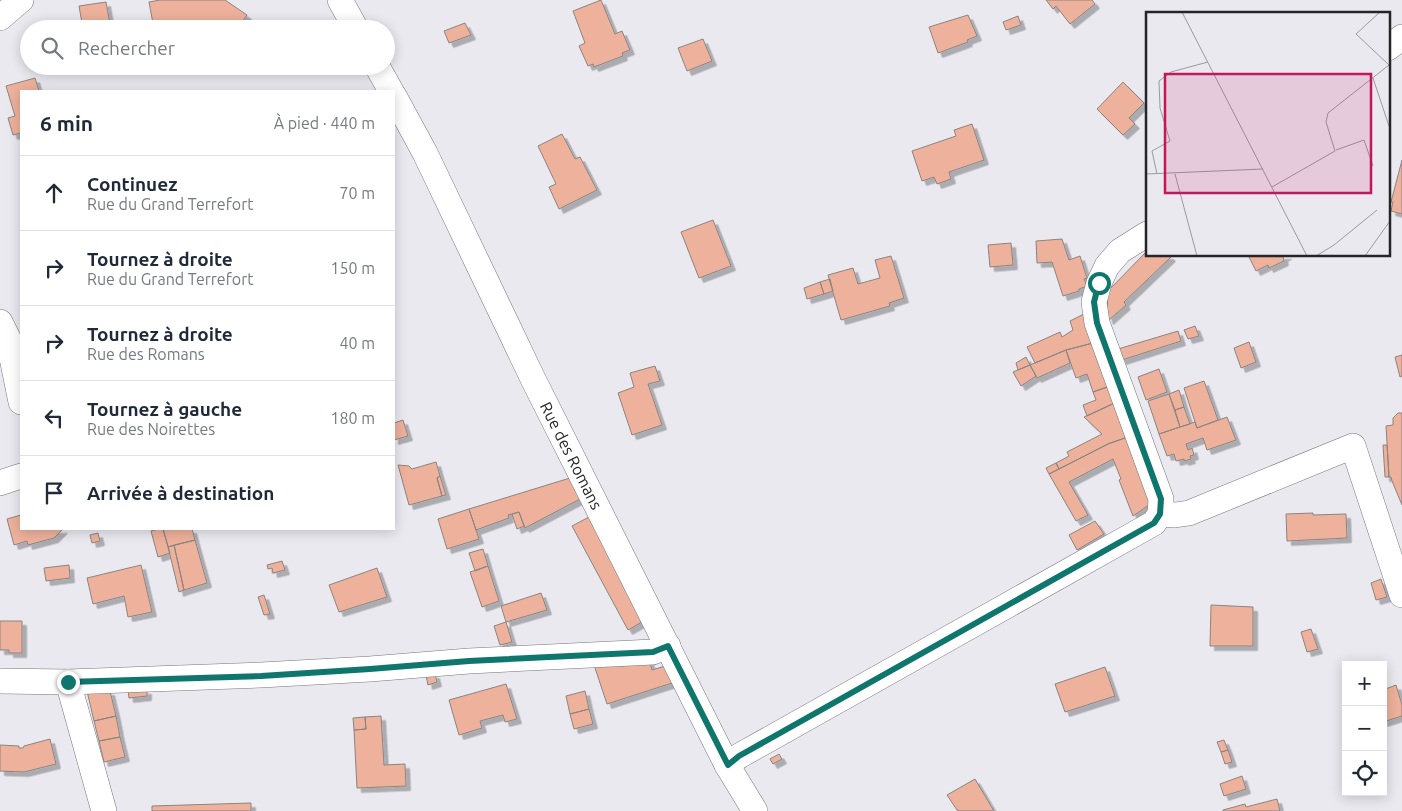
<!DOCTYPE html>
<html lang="fr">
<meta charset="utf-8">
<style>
body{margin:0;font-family:Ubuntu,sans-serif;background:#f6f6f7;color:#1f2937}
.controls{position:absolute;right:15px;bottom:15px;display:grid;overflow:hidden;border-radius:0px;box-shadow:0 2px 12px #0003}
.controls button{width:45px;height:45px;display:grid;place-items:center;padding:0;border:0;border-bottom:1px solid #e0e1e3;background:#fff;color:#1f2937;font:25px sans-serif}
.stop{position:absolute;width:15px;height:15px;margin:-11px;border:4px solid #0f766e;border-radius:50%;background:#fff}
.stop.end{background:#0f766e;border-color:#fff;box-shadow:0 1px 5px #0008}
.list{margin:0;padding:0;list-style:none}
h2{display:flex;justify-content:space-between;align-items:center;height:65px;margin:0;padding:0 20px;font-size:21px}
h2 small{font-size:16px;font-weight:400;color:#747a83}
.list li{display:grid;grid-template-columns:32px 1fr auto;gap:15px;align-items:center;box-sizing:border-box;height:75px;padding:0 20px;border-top:1px solid #e0e1e3}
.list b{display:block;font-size:19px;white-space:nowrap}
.list p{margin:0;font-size:16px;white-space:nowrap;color:#747a83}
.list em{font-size:16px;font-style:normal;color:#747a83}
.icon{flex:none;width:28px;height:28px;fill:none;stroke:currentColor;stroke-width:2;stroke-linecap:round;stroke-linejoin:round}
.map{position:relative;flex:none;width:1402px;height:811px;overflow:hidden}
.search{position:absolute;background:#fff;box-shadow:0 2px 12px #0003;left:20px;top:20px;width:375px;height:55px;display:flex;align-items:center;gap:12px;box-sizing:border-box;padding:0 18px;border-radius:28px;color:#747a83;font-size:19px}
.panel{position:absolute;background:#fff;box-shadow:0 2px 12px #0003;left:20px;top:90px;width:375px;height:440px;border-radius:0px}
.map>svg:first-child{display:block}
.building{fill:#eeb19b;stroke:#8b8481;filter:url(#shadow)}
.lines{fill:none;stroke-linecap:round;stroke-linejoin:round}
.minor-casing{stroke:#77767d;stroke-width:26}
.minor{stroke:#fff;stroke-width:25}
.route{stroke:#0f766e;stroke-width:6}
.labels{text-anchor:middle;stroke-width:4;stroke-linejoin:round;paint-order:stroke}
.street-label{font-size:16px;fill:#252427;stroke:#f7f6fd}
.inset-road{fill:none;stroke:#9b9aa0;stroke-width:1}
.view{fill:#c2185b;fill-opacity:0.15;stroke:#c2185b;stroke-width:2.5}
.inset-edge{fill:none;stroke:#252427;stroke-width:2.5}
</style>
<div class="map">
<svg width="1402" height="811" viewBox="0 0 1402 811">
<defs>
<filter id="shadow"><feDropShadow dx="4.5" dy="4.5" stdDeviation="0" flood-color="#0004"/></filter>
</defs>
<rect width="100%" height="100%" fill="#eae9f0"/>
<path class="building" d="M160 0H225L247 15 237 29H214L211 27 196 24 171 29H154L149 2Z
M601 0 615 34 622 31 630 50 622 53 623 56 594 67 593 64 588 66 579 46 585 43 573 11Z
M1046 0H1092L1095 4 1070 24 1056 6 1053 9Z
M106 2 111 29H83L79 6Z
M968 15 977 36 967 40 968 42 938 53 929 27Z
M1018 16 1021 25 1006 30 1003 22Z
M465 23 471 35 449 43 444 31Z
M703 39 712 61 687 71 678 48Z
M35 78 39 91H21V133L13 135 8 118 15 116 6 86Z
M1123 82 1144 103 1129 118 1135 124 1123 135 1097 109Z
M972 124 984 160 949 172 951 179 937 184 934 177 922 181 912 151 956 136 954 130Z
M562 134 575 159 580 157 597 190 559 209 549 187 556 184 538 146Z
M1402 160V214L1391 211 1393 202H1391Z
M713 220 731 266 699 278 681 232Z
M1062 239 1069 260 1080 256 1087 278 1084 279 1087 286 1079 289V291L1063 296 1052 262 1037 263 1036 241Z
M1011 243 1013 265 990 267 988 245Z
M1147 251V255H1169L1171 257 1124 302 1126 305 1109 320 1107 314 1108 291Z
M1248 255H1287L1283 257 1284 261 1269 268 1268 265 1256 271Z
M891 256 904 298 889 303 890 306 841 320 828 275 853 268 858 284 880 278 875 260Z
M830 279 833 291 824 294 820 282Z
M820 282 824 294 807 299 804 288Z
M1086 313 1097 342 1066 350 1035 363 1027 347 1060 332 1062 337 1073 330 1070 321Z
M1195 326 1199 336 1188 339 1184 330Z
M1178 331 1181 341 1122 360 1118 349Z
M1097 342 1113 385 1093 392 1087 374 1076 378 1066 350Z
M1249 342 1256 362 1241 368 1234 348Z
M1066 350 1070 363 1037 378 1030 365Z
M1402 355V376L1400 377 1395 357Z
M1026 357 1030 365 1018 370 1016 363Z
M1030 365 1036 376 1021 386 1013 372Z
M655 366 660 381 648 384 662 425 632 435 618 393 634 387 630 373Z
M1159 369 1167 392 1146 400 1138 377Z
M1204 381 1218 420 1197 428 1184 388Z
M1113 385 1119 401 1087 416 1083 405 1096 400 1093 392Z
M1179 390 1184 407 1175 410 1169 394Z
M1169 394 1180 427 1159 434 1148 401Z
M1119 401 1131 436 1108 444 1059 469 1056 463 1069 456 1067 452 1102 434 1084 417Z
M1184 407 1190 424 1180 427 1175 410Z
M1398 413H1402V505L1392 481 1391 477H1389L1386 426 1393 425V418Z
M1227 417 1236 440 1207 450 1203 438 1186 444 1188 450 1192 448 1194 455 1190 456 1191 459 1184 461V459L1176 461 1174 454 1167 456 1159 434 1195 422 1197 428Z
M403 420 408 436 394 440V423Z
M1131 436 1152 503 1133 516 1119 480 1121 479 1113 459 1069 482 1088 515 1076 521 1049 474 1110 443Z
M1383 445H1387L1389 477H1385Z
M436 462 440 476 437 478 442 496 409 505 398 465 409 466 412 469Z
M1056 463 1059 469 1049 474 1046 468Z
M440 476 446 495 442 496 437 478Z
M570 478 580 499 525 528 519 512 508 515 509 518 476 530 469 509Z
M469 509 479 539 447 549 438 519Z
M519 512 524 526 517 529 512 514Z
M1313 513V515L1346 514 1347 538 1287 541 1286 514Z
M21 515V529H63L54 538 28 545 27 541 14 545 7 519Z
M589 517 642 622 628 630 572 526Z
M1095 521 1104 534 1077 550 1069 535Z
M158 529H163L170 553 158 557 151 531Z
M163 529H192L195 540 168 547Z
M98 533 100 541 92 543 90 535Z
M195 540 207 583 184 590 174 545Z
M174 545 184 590 179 592 168 547Z
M483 549 488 566 475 571 469 553Z
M282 561 285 570 273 573 272 568 268 569 267 565Z
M69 565 70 578 46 581 44 568Z
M141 565 152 612 128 617 124 596 93 604 87 578Z
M488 566 499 601 482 607 470 572Z
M377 568 387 597 339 612 329 585Z
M1381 579 1387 597 1376 600 1371 583Z
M541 593 547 610 506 622 501 606Z
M264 595 270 614 264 615 258 597Z
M1211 605 1253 607V646H1210Z
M0 621H22V653H9V650H0Z
M506 622 512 642 500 645 494 626Z
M1311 629 1318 649 1307 652 1301 632Z
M649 659 652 670 665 666 672 683 607 704 593 662Z
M1105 667 1115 696 1065 712 1055 684Z
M435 674 437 682 428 685 426 675Z
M506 684 517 719 505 722 503 715 480 721 482 728 459 735 449 700Z
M1396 685 1402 705V716L1383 722V690Z
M128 690H147V696L129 698Z
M87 691H110L116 716 94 721Z
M585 691 589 709 570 714 566 696Z
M589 709 593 724 574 729 570 714Z
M116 716 120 737 99 741 94 721Z
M381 716 384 765 405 764 406 786 357 788 354 730 366 729 365 717Z
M365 717 366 729 354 730 353 718Z
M120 737 125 757 104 762 99 741Z
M50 739 56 764 24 772 0 771V745L19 746V748H23L24 746Z
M1224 740 1228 750 1221 752 1217 742Z
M1228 750 1232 762 1225 764 1221 752Z
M779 754 782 759 773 764 770 759Z
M1242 776 1246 789 1224 796 1220 784Z
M975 779 994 811H960L957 810 947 795Z
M1277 799 1280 811H1223V810L1245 804 1246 807Z
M251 803V811H152V806Z"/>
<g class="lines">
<g class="minor-casing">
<g id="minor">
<path d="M340 0 356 29"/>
<path d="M0 18 21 0"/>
<path d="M1388 48 1402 37"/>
<path d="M377 66 391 91"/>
<path id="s1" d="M394 96 425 153 533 379 727 765 755 811"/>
<path d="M0 322 8 338 21 402"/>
<path d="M0 483 21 476"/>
<path d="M1160 514 1175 515 1189 513 1353 446 1402 595"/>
<path d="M0 681 68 682 261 675 370 669 469 661 653 652 668 646"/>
<path d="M68 682 104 811"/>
<path d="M727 765 739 756 1154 523 1160 514 1161 499 1097 323 1094 302 1099 283 1107 266 1120 251 1147 234"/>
</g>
</g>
<use href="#minor" class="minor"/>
</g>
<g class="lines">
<path class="route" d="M68 682 261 676 370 669 469 661 653 652 668 646 728 765 739 756 1154 523 1160 514 1161 499 1097 323 1094 302 1099 283"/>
</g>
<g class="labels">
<g class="street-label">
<text dy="6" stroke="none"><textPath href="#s1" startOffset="401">Rue des Romans</textPath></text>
</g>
</g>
<g transform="translate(1146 12)">
<rect width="244" height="244" fill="#eae9f0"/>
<path class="inset-road" d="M36 0 161 244M234 0 210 22 243 53M227 66 244 117M190 138 218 128 227 154M0 162 117 157M11 162 6 139 24 129 14 96 13 69 25 60 62 50M29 162 51 244M126 175 189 139 180 110 182 101 243 53M170 244 188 233 231 198M219 244 244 209"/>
<path class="view" d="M19 62H225V181H19Z"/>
<rect width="244" height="244" class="inset-edge"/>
</g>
</svg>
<div class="controls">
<button>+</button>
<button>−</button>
<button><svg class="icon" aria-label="locate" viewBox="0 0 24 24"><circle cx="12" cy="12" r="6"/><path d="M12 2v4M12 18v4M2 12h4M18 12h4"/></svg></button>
</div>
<div class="stop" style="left:1099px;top:283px"></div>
<div class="stop end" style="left:68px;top:682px"></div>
<div class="search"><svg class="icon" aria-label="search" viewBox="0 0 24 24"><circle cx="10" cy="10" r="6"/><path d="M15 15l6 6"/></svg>Rechercher</div>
<section class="panel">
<h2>6 min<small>À pied · 440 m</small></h2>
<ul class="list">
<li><svg class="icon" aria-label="ahead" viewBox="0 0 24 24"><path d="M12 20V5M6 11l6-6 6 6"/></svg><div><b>Continuez</b><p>Rue du Grand Terrefort</p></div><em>70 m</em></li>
<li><svg class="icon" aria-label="right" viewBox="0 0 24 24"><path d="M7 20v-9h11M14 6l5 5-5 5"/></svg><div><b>Tournez à droite</b><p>Rue du Grand Terrefort</p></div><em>150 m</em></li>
<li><svg class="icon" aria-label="right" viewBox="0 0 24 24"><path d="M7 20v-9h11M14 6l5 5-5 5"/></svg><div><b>Tournez à droite</b><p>Rue des Romans</p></div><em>40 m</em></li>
<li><svg class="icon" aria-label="left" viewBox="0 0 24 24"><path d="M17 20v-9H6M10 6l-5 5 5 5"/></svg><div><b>Tournez à gauche</b><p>Rue des Noirettes</p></div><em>180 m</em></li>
<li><svg class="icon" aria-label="arrive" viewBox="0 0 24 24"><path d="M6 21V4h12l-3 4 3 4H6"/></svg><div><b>Arrivée à destination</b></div></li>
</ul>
</section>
</div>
